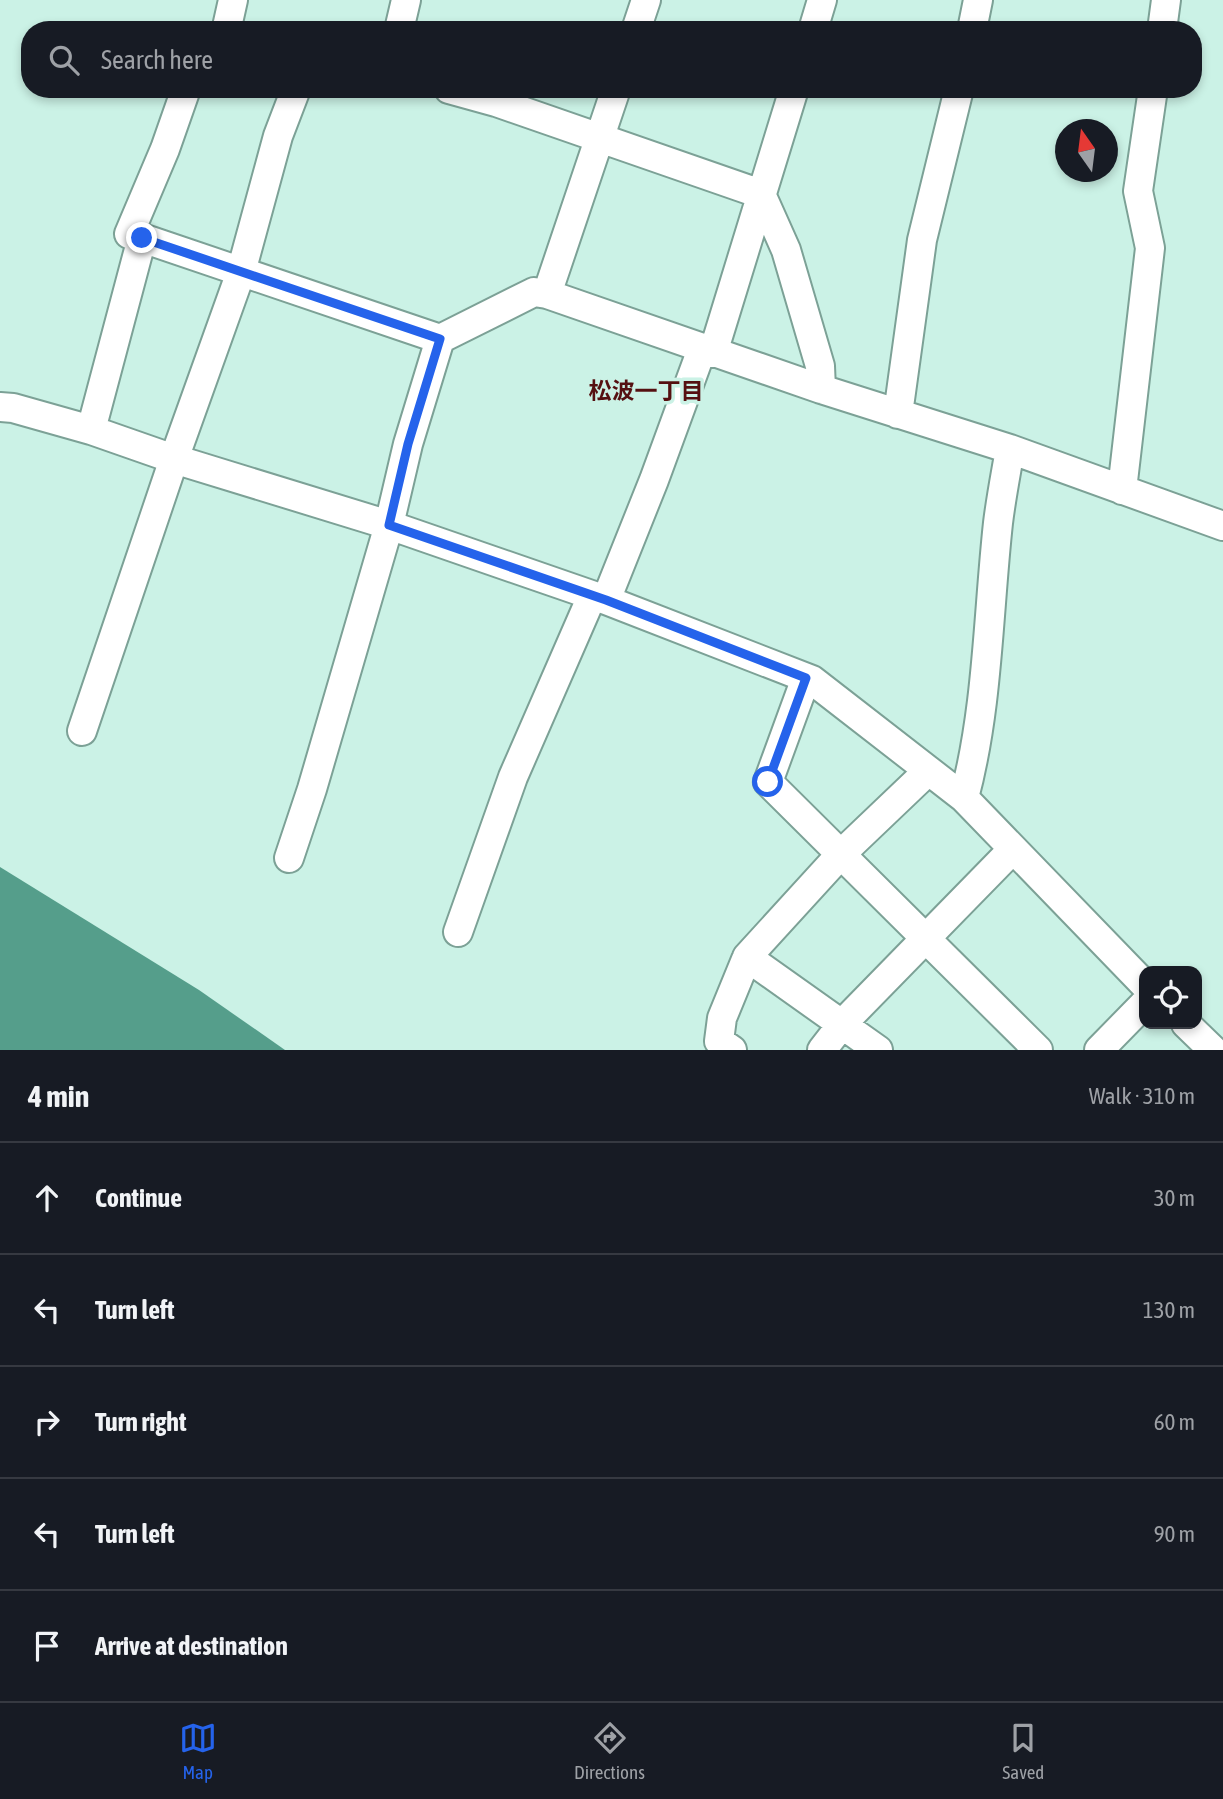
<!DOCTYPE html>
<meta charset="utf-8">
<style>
body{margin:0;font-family:"Asap Condensed","Noto Sans JP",sans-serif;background:#20242c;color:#f1f3f6}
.controls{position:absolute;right:21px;bottom:21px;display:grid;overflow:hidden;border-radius:14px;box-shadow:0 4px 10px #0003}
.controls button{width:63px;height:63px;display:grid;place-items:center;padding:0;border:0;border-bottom:2px solid #363941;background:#171b24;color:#f1f3f6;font:35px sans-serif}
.compass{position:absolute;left:1055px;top:119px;width:63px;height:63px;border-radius:50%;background:#171b24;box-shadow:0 4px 10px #0003;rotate:346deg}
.stop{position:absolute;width:21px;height:21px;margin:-16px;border:5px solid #2563eb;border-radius:50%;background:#fff}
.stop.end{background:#2563eb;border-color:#fff;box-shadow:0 2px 7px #0008}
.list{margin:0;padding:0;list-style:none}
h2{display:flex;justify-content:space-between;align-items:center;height:91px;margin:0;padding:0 28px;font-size:30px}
h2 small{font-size:23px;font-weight:400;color:#9ea1a6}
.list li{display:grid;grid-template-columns:46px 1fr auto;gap:21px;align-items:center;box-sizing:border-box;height:112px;padding:0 28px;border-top:2px solid #363941}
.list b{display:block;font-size:26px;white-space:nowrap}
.list em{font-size:23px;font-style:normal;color:#9ea1a6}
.icon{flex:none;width:38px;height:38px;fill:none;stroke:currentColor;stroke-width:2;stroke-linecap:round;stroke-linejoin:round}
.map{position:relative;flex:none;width:1223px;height:1050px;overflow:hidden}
.search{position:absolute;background:#171b24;box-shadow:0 4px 10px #0003;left:21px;right:21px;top:21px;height:77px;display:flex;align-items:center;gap:18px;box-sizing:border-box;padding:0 24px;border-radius:28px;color:#9ea1a6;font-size:26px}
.sheet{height:651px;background:#171b24}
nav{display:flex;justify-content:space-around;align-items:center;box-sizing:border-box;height:98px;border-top:2px solid #363941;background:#171b24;font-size:19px;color:#9ea1a6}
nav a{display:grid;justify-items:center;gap:4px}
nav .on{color:#2563eb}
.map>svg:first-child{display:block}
.water{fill:#559e8b}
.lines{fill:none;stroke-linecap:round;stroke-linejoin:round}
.minor-casing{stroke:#7ca196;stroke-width:32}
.minor{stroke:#fff;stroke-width:28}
.route{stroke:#2563eb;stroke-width:9}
.labels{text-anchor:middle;stroke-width:7;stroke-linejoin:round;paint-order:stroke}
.neighbourhood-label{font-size:23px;font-weight:bold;fill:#551011;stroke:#cbf2e6}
</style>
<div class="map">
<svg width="1223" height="1050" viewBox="0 0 1223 1050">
<rect width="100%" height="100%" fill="#cbf2e6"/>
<path class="water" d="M0 867 199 990 285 1050H0Z"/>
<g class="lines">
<g class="minor-casing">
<path id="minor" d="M227 27 233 0
M399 30 406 0
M636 30 646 0
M813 30 822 0
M972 30 978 0
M1162 30 1166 0
M449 89 496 102 761 194 786 250 820 366 821 389
M142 238 440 339
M547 294 616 89
M713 353 794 89
M0 407 13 408 91 430 174 459 389 525 606 600 812 680 964 798 1144 984
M898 414 922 240 959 89
M91 430 142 238 129 234 165 149 186 89
M1122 490 1150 248 1138 191 1153 89
M606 600 654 480 702 349
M806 678 768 782 1038 1050
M82 731 174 459 241 272 278 136 296 89
M964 798C988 708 988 615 998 523 1001 498 1006 473 1010 449
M289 858 312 789 389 525 408 444 440 339 534 292 547 294 821 389 1010 449 1223 526
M458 932 513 777 592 596
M747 957 878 1050
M1186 1024 1213 1050
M732 1050 719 1041 722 1018 747 957 841 854 928 771
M822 1050 843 1023 1013 849
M1099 1050 1144 1004"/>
</g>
<use href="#minor" class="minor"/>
</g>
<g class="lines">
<path class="route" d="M142 238 440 339 408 444 389 525 606 600 806 678 768 782"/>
</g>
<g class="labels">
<g class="neighbourhood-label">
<text x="646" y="399">松波一丁目</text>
</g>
</g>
</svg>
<div class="controls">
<button><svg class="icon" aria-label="locate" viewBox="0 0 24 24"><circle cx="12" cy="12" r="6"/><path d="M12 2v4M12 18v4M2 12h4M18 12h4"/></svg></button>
</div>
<svg class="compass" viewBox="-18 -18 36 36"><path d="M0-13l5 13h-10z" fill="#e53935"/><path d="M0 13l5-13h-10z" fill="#9ea1a6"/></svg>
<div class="stop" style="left:768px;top:782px"></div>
<div class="stop end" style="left:142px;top:238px"></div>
<div class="search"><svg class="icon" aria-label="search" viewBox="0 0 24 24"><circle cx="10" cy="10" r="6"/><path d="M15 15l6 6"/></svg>Search here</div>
</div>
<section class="sheet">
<h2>4 min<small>Walk · 310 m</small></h2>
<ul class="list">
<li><svg class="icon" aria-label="ahead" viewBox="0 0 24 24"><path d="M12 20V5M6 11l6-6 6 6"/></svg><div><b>Continue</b></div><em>30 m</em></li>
<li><svg class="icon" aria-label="left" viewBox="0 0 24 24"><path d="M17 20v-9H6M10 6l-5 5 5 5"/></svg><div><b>Turn left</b></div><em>130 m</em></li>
<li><svg class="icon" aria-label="right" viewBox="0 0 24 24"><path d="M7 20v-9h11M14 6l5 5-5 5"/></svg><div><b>Turn right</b></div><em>60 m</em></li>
<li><svg class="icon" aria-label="left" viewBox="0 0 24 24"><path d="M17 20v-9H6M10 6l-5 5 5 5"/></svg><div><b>Turn left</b></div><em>90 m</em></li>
<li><svg class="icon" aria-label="arrive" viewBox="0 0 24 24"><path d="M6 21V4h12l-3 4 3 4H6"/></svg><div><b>Arrive at destination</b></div></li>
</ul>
</section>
<nav>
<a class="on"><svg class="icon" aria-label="map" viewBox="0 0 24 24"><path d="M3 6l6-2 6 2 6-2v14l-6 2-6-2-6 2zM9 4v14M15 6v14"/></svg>Map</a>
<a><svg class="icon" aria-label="directions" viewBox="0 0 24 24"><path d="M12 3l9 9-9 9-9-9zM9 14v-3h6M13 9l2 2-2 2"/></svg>Directions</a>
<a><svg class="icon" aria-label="saved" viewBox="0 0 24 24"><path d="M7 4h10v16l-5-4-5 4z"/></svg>Saved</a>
</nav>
